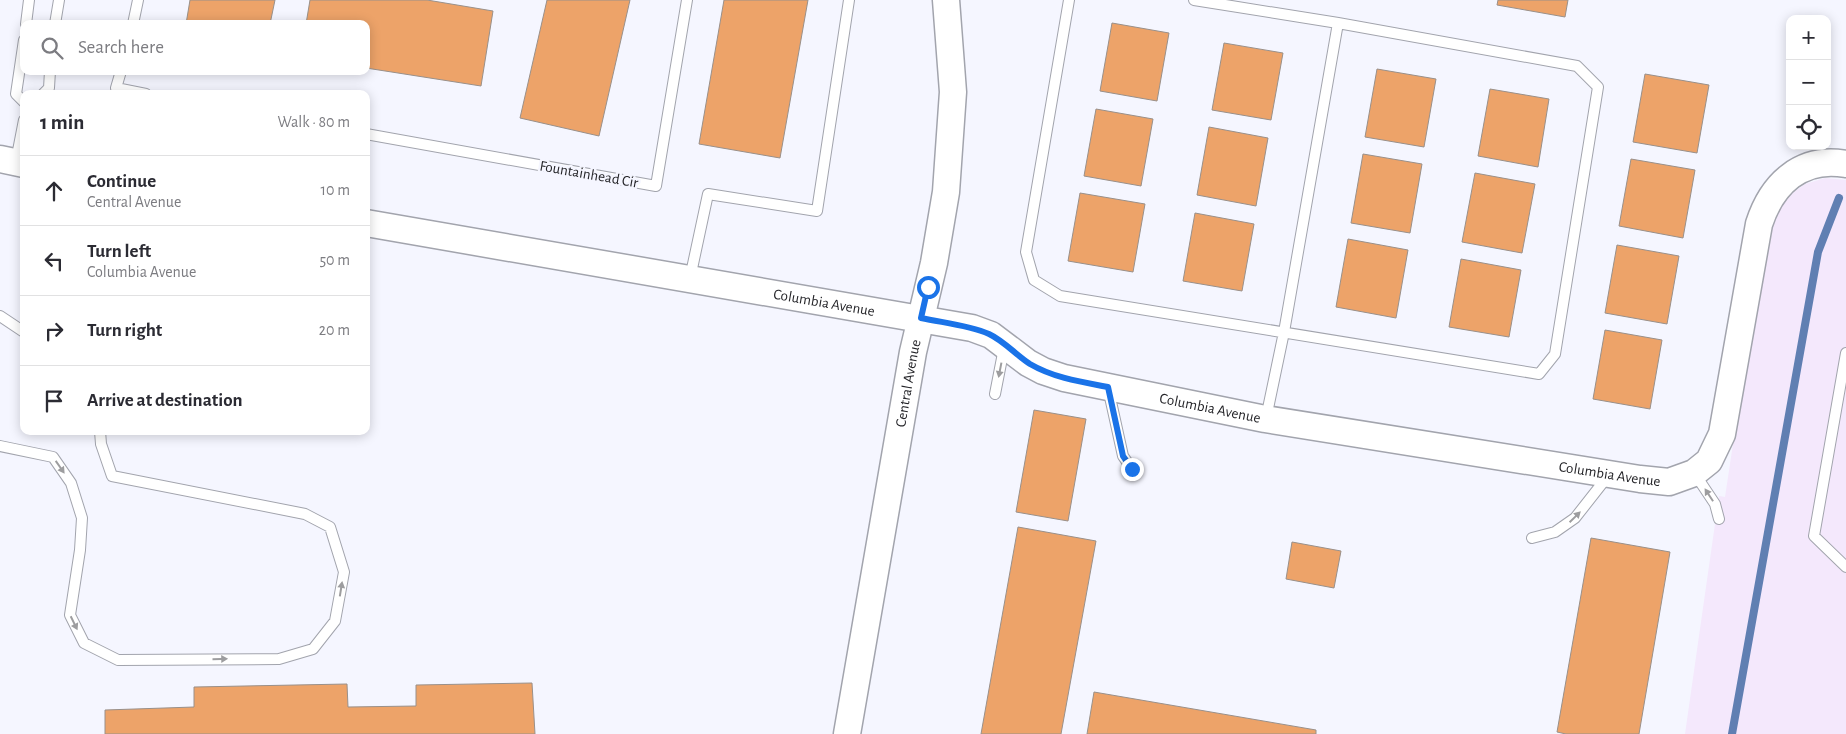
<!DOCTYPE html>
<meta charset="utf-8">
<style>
body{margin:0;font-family:"Alegreya Sans",sans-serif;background:#f2f2f3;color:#2b2b33}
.controls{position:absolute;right:15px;top:15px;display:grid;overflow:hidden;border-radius:10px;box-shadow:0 2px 12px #0003}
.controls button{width:45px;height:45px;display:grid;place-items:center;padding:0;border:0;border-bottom:1px solid #e1e1e2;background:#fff;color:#2b2b33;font:25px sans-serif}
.stop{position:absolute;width:15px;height:15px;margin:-11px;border:4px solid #1a73e8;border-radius:50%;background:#fff}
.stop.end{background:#1a73e8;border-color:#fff;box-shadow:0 1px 5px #0008}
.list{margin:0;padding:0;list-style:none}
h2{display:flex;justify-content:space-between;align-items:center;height:65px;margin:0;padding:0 20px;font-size:21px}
h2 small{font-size:16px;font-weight:400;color:#7c7c81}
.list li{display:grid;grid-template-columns:32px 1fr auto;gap:15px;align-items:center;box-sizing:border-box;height:70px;padding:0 20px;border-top:1px solid #e1e1e2}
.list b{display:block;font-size:19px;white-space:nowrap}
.list p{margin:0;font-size:16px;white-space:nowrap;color:#7c7c81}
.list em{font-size:16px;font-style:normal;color:#7c7c81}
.icon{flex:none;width:28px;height:28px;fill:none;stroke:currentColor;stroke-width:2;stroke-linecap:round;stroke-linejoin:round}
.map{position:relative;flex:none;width:1846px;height:734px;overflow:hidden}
.search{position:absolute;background:#fff;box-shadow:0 2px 12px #0003;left:20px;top:20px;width:350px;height:55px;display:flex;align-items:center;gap:12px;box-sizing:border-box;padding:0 18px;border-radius:10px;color:#7c7c81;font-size:19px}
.panel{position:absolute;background:#fff;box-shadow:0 2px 12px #0003;left:20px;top:90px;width:350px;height:345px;border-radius:10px}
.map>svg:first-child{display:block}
.commercial{fill:#f4e8fc}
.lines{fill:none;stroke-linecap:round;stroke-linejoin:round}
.stream{stroke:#607fb2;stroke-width:8}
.building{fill:#eda369;stroke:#99908a}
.service-casing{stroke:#a2a4ad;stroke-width:12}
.tertiary-casing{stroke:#a2a4ad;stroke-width:29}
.service{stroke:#fff;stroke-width:10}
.tertiary{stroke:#fff;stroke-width:26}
.oneway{fill:#9d9d9f}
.route{stroke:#1a73e8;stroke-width:6}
.labels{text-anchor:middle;stroke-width:5;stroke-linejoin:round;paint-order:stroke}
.street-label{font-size:15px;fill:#252529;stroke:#f5f6ff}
</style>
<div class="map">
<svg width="1846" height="734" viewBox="0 0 1846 734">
<rect width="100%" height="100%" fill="#f5f6ff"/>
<path class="commercial" d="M1825 178 1846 180V734H1685L1719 496 1725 497 1733 444 1773 227 1777 213 1785 201 1794 192 1805 184Z"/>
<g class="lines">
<path class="stream" d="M1732 734 1818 252 1839 198"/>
</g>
<path class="building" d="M190 0H275L270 24H186Z
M310 0H427L493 11 481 86 366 68V24H306Z
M547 0H630L599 136 520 118Z
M724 0H808L780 158 699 144Z
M1498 0H1568L1565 17 1497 5Z
M1112 23 1169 33 1157 101 1100 91Z
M1224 43 1283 53 1271 120 1212 110Z
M1377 69 1436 79 1424 147 1365 137Z
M1645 74 1709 85 1697 153 1633 142Z
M1490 89 1549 99 1538 167 1478 156Z
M1096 109 1153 119 1141 186 1084 176Z
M1209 127 1268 138 1256 206 1197 195Z
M1363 154 1422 164 1410 233 1351 223Z
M1631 159 1695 170 1683 238 1619 226Z
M1475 173 1535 184 1522 253 1462 242Z
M1080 193 1145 204 1133 272 1068 261Z
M1195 213 1254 224 1242 291 1183 281Z
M1348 239 1408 250 1396 318 1336 307Z
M1617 245 1679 256 1667 324 1605 313Z
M1461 259 1521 270 1509 337 1449 327Z
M1605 330 1662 340 1650 409 1593 399Z
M1034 410 1086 419 1068 521 1016 512Z
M1018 527 1096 541 1061 734H981Z
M1591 538 1670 552 1639 734H1566L1557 732Z
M1292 542 1341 551 1334 588 1286 579Z
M532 683 535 734H105V710L194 707V687L347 684 348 707 416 706V685Z
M1094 692 1316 730V734H1087Z"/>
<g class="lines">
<g class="service-casing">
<path id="service" d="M1069 0 1026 252 1034 280 1060 296 1539 374 1555 354 1598 87 1577 66 1338 23 1194 0
M26 24 29 0
M55 24 59 0
M133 24 138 0
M24 40 16 94 24 102
M121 71 116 88 146 94
M43 94 49 88 50 71
M366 134 656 186 687 0
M16 161 24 120
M690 278 708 194 817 211 849 0
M0 316 24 332
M1846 353 1814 536 1846 567
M1108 388 1123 456 1132 469
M995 394 1004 348
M1266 418 1284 332 1338 23
M0 446 53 457 71 483 82 518 80 550 70 615 84 643 118 660 279 659 313 649 335 621 344 572 330 527 305 514 112 476 101 444 100 431
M1695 474 1715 504 1719 519
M1532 538 1555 532 1575 518 1608 476"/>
</g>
<g class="tertiary-casing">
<g id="tertiary">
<path d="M0 159 24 164"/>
<path id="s1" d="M366 223 972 328 991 335 1028 363 1043 371 1064 378 1265 419 1640 479 1669 482 1694 473 1709 461 1722 434 1759 224C1772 184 1801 156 1846 164"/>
<path id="s2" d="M847 734 913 352 934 263 946 192 953 92 946 0"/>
</g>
</g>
<use href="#service" class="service"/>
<use href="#tertiary" class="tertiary"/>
</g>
<defs><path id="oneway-solid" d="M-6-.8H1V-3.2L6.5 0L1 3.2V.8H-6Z" transform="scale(1.25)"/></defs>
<g class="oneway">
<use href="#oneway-solid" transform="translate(1000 370) rotate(101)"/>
<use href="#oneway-solid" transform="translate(60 467) rotate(55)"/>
<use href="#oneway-solid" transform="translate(1709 495) rotate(-123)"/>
<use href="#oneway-solid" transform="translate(1575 517) rotate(-44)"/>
<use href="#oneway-solid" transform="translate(341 589) rotate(-81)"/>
<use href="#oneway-solid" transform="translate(74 623) rotate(64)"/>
<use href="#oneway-solid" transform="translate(220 659) rotate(-1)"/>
</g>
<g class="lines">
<path class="route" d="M928 287 921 318C944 323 968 325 989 334 1004 341 1016 355 1030 364 1054 378 1081 382 1108 387L1123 456 1132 469"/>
</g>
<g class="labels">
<g class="street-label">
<text transform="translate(589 174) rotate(10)" y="5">Fountainhead Cir</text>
<text dy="5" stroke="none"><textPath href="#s1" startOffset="465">Columbia Avenue</textPath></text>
<text dy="5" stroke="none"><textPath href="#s2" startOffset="356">Central Avenue</textPath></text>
<text dy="5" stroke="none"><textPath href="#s1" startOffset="870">Columbia Avenue</textPath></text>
<text dy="5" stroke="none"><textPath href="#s1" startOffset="1275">Columbia Avenue</textPath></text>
</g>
</g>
</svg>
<div class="controls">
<button>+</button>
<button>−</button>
<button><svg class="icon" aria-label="locate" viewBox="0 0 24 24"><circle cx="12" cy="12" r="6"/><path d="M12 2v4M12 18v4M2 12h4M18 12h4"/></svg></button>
</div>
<div class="stop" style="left:928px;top:287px"></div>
<div class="stop end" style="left:1132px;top:469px"></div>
<div class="search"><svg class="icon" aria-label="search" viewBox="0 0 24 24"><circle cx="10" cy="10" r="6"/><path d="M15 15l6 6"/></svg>Search here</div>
<section class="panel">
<h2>1 min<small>Walk · 80 m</small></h2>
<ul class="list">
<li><svg class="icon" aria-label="ahead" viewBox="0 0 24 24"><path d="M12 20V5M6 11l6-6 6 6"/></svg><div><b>Continue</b><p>Central Avenue</p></div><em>10 m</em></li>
<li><svg class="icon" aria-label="left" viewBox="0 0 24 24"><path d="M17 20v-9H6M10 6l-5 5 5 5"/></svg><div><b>Turn left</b><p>Columbia Avenue</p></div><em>50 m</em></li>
<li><svg class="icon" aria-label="right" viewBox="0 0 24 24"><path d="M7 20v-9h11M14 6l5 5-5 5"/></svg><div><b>Turn right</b></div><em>20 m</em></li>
<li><svg class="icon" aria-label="arrive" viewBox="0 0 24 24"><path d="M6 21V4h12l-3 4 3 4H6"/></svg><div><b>Arrive at destination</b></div></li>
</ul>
</section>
</div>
